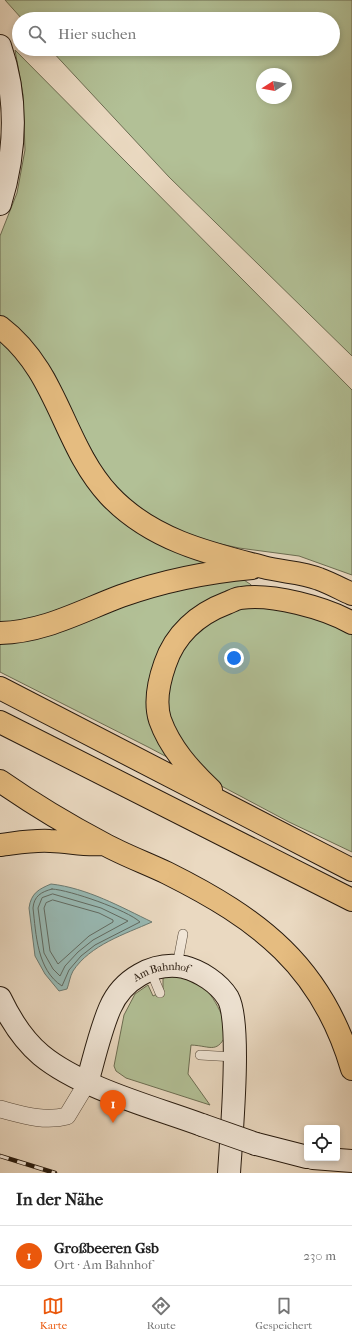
<!DOCTYPE html>
<html lang="de">
<meta charset="utf-8">
<style>
body{margin:0;font-family:"IM FELL French Canon",serif;background:#f6f6f6;color:#222}
.controls{position:absolute;right:12px;bottom:12px;display:grid;overflow:hidden;border-radius:4px;box-shadow:0 2px 6px #0003}
.controls button{width:36px;height:36px;display:grid;place-items:center;padding:0;border:0;border-bottom:1px solid #e0e0e0;background:#fff;color:#222;font:20px sans-serif}
.compass{position:absolute;left:256px;top:68px;width:36px;height:36px;border-radius:50%;background:#fff;box-shadow:0 2px 6px #0003;rotate:259deg}
.you{position:absolute;left:234px;top:658px;width:14px;height:14px;margin:-10px;border:3px solid #fff;border-radius:50%;background:#1a73e8;box-shadow:0 0 0 6px #1a73e833}
.badge{display:grid;place-items:center;width:26px;height:26px;border-radius:50%;background:#ea580c;color:#fff;font-size:13px;font-weight:700}
.pin{position:absolute;translate:-50% -33px;filter:drop-shadow(0 1px 2px #0008)}
.pin::after{content:'';position:absolute;top:21px;width:14px;height:12px;background:inherit;clip-path:polygon(0 0,100% 0,50% 100%)}
.list{margin:0;padding:0;list-style:none}
h2{display:flex;justify-content:space-between;align-items:center;height:52px;margin:0;padding:0 16px;font-size:17px}
h2 small{font-size:13px;font-weight:400;color:#767676}
.list li{display:grid;grid-template-columns:26px 1fr auto;gap:12px;align-items:center;box-sizing:border-box;height:60px;padding:0 16px;border-top:1px solid #e0e0e0}
.list b{display:block;font-size:15px;white-space:nowrap}
.list p{margin:0;font-size:13px;white-space:nowrap;color:#767676}
.list em{font-size:13px;font-style:normal;color:#767676}
.icon{flex:none;width:22px;height:22px;fill:none;stroke:currentColor;stroke-width:2;stroke-linecap:round;stroke-linejoin:round}
.map{position:relative;flex:none;width:352px;height:1173px;overflow:hidden}
.search{position:absolute;background:#fff;box-shadow:0 2px 6px #0003;left:12px;right:12px;top:12px;height:44px;display:flex;align-items:center;gap:10px;box-sizing:border-box;padding:0 14px;border-radius:22px;color:#767676;font-size:15px}
.sheet{height:112px;background:#fff}
nav{display:flex;justify-content:space-around;align-items:center;box-sizing:border-box;height:56px;border-top:1px solid #e0e0e0;background:#fff;font-size:11px;color:#767676}
nav a{display:grid;justify-items:center;gap:2px}
nav .on{color:#ea580c}
.map>svg:first-child{display:block}
.green{fill:#b2c096;stroke:#6c6d52;fill-rule:evenodd}
.water{fill:#98bab5;stroke:#6b7a72}
.lines{fill:none;stroke-linecap:round;stroke-linejoin:round}
.shore{stroke:#606a62;stroke-width:1}
.lane-casing{stroke:#584a3b;stroke-width:10}
.street-casing{stroke:#584a3b;stroke-width:18}
.secondary-casing{stroke:#271a0e;stroke-width:24}
.highway-casing{stroke:#271a0e;stroke-width:24}
.lane{stroke:#f1e6d7;stroke-width:9}
.street{stroke:#f1e6d7;stroke-width:17}
.secondary{stroke:#f1e6d7;stroke-width:22}
.highway{stroke:#e5bc80;stroke-width:22}
.rail-casing{stroke:#271a0e;stroke-width:4.5}
.rail{stroke:#f1e6d7;stroke-width:3;stroke-dasharray:9;stroke-linecap:butt}
.secondary-bridge-casing{stroke:#271a0e;stroke-width:24;stroke-linecap:butt}
.secondary-bridge{stroke:#f1e6d7;stroke-width:22}
.labels{text-anchor:middle;stroke-width:3;stroke-linejoin:round;paint-order:stroke}
.street-label{font-size:11px;fill:#271a0e;stroke:#f1e6d7}
</style>
<div class="map">
<svg width="352" height="1173" viewBox="0 0 352 1173">
<rect width="100%" height="100%" fill="#ead9c1"/>
<filter id="stains"><feTurbulence type="fractalNoise" baseFrequency=".005" numOctaves="4"/><feColorMatrix values="0 0 0 0 .2 0 0 0 0 .09 0 0 0 0 .02 0 0 0 .5 -.17"/></filter>
<radialGradient id="worn" r=".72"><stop offset=".6" stop-color="#630" stop-opacity="0"/><stop offset="1" stop-color="#630" stop-opacity=".3"/></radialGradient>
<path class="green" d="M5 0H352V356L169 177 50 49H333V19H22ZM262 74H286V98H262Z
M15 50 352 390V575L299 556 239 548 180 535 132 503 104 473 83 434 54 373 32 344 0 315V236L17 193 25 150 23 95Z
M0 340 33 376 82 474 250 584 275 607 346 628 352 632V852L289 822 150 748 0 672Z
M163 977C170 977 178 975 185 977 209 982 221 1011 228 1031 217 1055 212 1046 191 1045L188 1074 210 1105 126 1078 116 1071 114 1066 124 1015 135 994 148 985 153 996 163 991Z"/>
<path class="water" d="M51 884C87 888 121 907 152 922 125 934 90 945 73 971 70 976 69 984 67 989L59 991 45 974 35 956 29 908C31 893 39 889 51 884Z"/>
<g class="lines">
<path class="shore" d="M52 889C70 890 127 910 140 922L95 945 81 956 69 970 62 986C37 970 36 934 33 908 34 896 41 892 52 889Z
M53 894 101 908 128 921 93 940 78 952 65 966 60 976 53 969 44 953 38 908 42 898Z
M53 900 99 913 113 920V922L89 936 58 964 50 951 44 908 46 903Z"/>
<g class="lane-casing">
<path id="lane" d="M177 966 183 934
M150 969 160 993
M200 1055 234 1057"/>
</g>
<g class="street-casing">
<path id="street" d="M0 1109C23 1115 44 1122 67 1116L87 1083"/>
</g>
<g class="secondary-casing">
<g id="secondary">
<path d="M0 46C18 98 16 152 0 204"/>
<path d="M0 998C10 1019 23 1040 41 1055 81 1088 153 1107 202 1125"/>
<path id="s1" d="M87 1083C94 1059 100 1031 110 1008 122 980 153 961 184 967 200 971 219 983 228 998 242 1023 231 1139 229 1173"/>
<path d="M256 1144 307 1157"/>
<path d="M313 1158 352 1161"/>
</g>
</g>
<g class="highway-casing">
<path id="highway" d="M0 327C59 372 62 444 109 495 150 539 207 553 263 567 281 572 302 572 319 579 330 583 341 589 352 594
M0 633C44 632 81 611 121 596 163 581 208 572 252 568
M0 688 352 870
M0 722 352 900
M0 781C33 804 68 825 104 844 124 855 146 863 167 873 259 919 322 966 352 1069
M211 790C190 770 170 748 160 720 154 701 159 681 165 664 175 634 198 614 227 603 232 601 237 598 241 598 271 593 326 608 352 623
M0 845C17 843 33 840 50 841 69 841 83 846 103 844"/>
</g>
<use href="#lane" class="lane"/>
<use href="#street" class="street"/>
<use href="#secondary" class="secondary"/>
<use href="#highway" class="highway"/>
<g class="rail-casing">
<path id="rail" d="M0 1156 55 1173"/>
</g>
<use href="#rail" class="rail"/>
<g class="secondary-bridge-casing">
<path id="secondary-bridge" d="M202 1125 256 1144"/>
</g>
<use href="#secondary-bridge" class="secondary-bridge"/>
</g>
<g class="labels">
<g class="street-label">
<text dy="4" stroke="none"><textPath href="#s1" startOffset="146">Am Bahnhof</textPath></text>
</g>
</g>
<rect width="100%" height="100%" filter="url(#stains)"/>
<rect width="100%" height="100%" fill="url(#worn)"/>
</svg>
<div class="controls">
<button><svg class="icon" aria-label="locate" viewBox="0 0 24 24"><circle cx="12" cy="12" r="6"/><path d="M12 2v4M12 18v4M2 12h4M18 12h4"/></svg></button>
</div>
<svg class="compass" viewBox="-18 -18 36 36"><path d="M0-13l5 13h-10z" fill="#e53935"/><path d="M0 13l5-13h-10z" fill="#767676"/></svg>
<div class="you"></div>
<div class="pin badge" style="left:113px;top:1123px">1</div>
<div class="search"><svg class="icon" aria-label="search" viewBox="0 0 24 24"><circle cx="10" cy="10" r="6"/><path d="M15 15l6 6"/></svg>Hier suchen</div>
</div>
<section class="sheet">
<h2>In der Nähe<small></small></h2>
<ul class="list">
<li><span class="badge">1</span><div><b>Großbeeren Gsb</b><p>Ort · Am Bahnhof</p></div><em>230 m</em></li>
</ul>
</section>
<nav>
<a class="on"><svg class="icon" aria-label="map" viewBox="0 0 24 24"><path d="M3 6l6-2 6 2 6-2v14l-6 2-6-2-6 2zM9 4v14M15 6v14"/></svg>Karte</a>
<a><svg class="icon" aria-label="directions" viewBox="0 0 24 24"><path d="M12 3l9 9-9 9-9-9zM9 14v-3h6M13 9l2 2-2 2"/></svg>Route</a>
<a><svg class="icon" aria-label="saved" viewBox="0 0 24 24"><path d="M7 4h10v16l-5-4-5 4z"/></svg>Gespeichert</a>
</nav>
